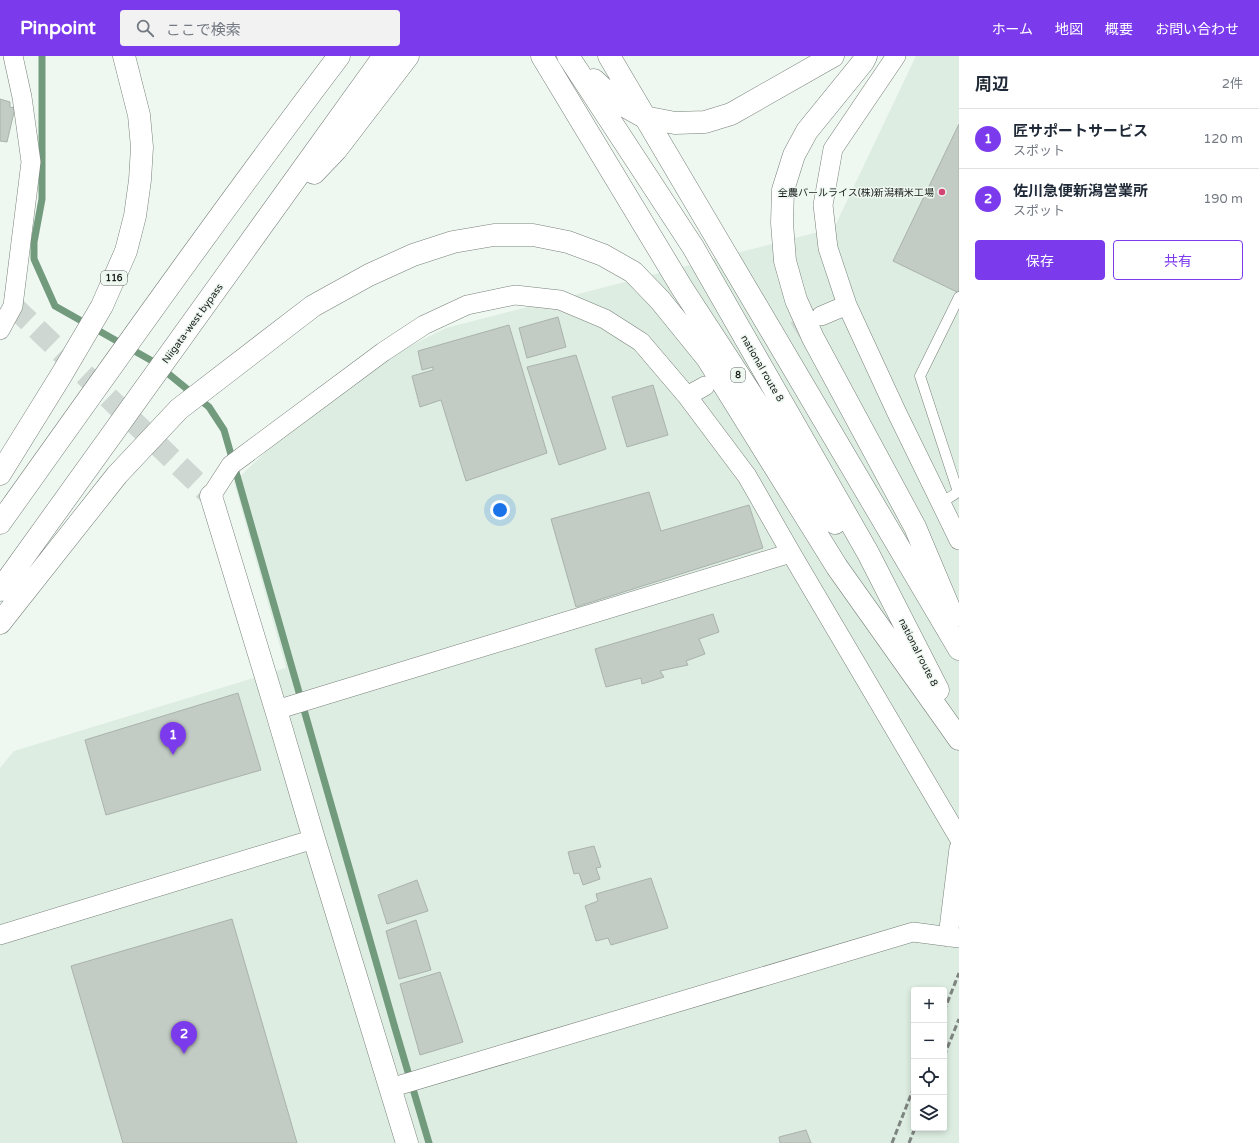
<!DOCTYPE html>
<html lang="ja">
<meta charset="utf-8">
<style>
body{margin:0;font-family:"Varela Round","Noto Sans JP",sans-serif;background:#f2f2f3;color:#1f2937}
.controls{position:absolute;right:12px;bottom:12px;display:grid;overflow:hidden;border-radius:4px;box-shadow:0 2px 6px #0003}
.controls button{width:36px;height:36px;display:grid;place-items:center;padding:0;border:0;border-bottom:1px solid #e0e1e3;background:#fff;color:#1f2937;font:20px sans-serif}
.you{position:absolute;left:500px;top:454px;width:14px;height:14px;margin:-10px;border:3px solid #fff;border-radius:50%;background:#1a73e8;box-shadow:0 0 0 6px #1a73e833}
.badge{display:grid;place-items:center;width:26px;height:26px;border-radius:50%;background:#7c3aed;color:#fff;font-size:13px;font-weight:700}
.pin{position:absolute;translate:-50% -33px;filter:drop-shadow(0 1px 2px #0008)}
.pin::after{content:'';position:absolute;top:21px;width:14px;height:12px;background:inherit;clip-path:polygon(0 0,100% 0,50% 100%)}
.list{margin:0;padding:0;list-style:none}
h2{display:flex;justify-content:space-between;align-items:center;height:52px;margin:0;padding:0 16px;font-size:17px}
h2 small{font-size:13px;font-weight:400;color:#747a83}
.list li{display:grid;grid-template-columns:26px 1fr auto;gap:12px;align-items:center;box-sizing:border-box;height:60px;padding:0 16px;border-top:1px solid #e0e1e3}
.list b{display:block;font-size:15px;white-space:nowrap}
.list p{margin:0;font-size:13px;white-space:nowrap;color:#747a83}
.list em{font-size:13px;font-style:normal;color:#747a83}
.actions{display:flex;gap:8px;padding:12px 16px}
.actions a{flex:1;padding:9px 0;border:1px solid #7c3aed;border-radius:4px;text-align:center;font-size:14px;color:#7c3aed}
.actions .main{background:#7c3aed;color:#fff}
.icon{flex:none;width:22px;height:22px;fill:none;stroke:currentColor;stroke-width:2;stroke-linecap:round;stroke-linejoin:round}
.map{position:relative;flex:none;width:959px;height:1087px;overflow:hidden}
header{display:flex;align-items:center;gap:24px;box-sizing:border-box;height:56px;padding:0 20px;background:#7c3aed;color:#fff}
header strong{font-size:19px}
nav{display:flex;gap:22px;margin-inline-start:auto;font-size:14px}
.search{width:280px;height:36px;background:#f2f2f3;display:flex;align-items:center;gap:10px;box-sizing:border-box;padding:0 14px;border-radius:4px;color:#747a83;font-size:15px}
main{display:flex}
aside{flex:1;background:#fff}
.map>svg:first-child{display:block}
.built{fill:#ddede1;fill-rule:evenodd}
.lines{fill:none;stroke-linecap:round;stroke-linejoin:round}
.stream{stroke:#729b7e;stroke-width:7}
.building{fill:#c2cbc4;stroke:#aab2ac}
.street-tunnel{stroke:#ced7d1;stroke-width:19;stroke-dasharray:19 10;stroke-linecap:butt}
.secondary-tunnel{stroke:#ced7d1;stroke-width:22;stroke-dasharray:22 11;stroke-linecap:butt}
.lane-casing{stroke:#78807a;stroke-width:11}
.street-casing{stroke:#78807a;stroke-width:20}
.secondary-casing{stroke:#78807a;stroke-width:23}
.highway-casing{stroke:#78807a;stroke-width:23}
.lane{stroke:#fff;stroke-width:10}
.street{stroke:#fff;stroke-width:19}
.secondary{stroke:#fff;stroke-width:22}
.highway{stroke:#fff;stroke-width:22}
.rail{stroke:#7e8480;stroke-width:3;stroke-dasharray:6 3;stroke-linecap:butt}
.poi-dot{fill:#d14473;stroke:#eef8f1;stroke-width:1.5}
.labels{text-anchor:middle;stroke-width:3;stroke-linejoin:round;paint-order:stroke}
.shield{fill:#eef8f1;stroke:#595e5a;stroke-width:1}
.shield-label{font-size:9px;font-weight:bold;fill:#191c1a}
.poi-label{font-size:10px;fill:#191c1a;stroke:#eef8f1;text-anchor:end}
.street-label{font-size:10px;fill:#191c1a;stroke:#eef8f1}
</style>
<header>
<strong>Pinpoint</strong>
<div class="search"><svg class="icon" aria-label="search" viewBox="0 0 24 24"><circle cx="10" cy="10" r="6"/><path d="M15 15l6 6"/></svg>ここで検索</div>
<nav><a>ホーム</a><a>地図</a><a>概要</a><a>お問い合わせ</a></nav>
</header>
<main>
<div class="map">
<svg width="959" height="1087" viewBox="0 0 959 1087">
<rect width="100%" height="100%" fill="#eef8f1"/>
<path class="built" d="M916 0H959V1087H0V712L14 695 286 612 234 426 273 389 384 303 446 272 834 172ZM914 934H944V1072H914Z"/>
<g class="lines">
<path class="stream" d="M42 0V143L34 186V203L55 250 154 306 209 351 224 374 395 972 429 1087"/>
</g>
<path class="building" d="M0 43 10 46V51L15 52 7 86 0 85Z
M959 68V237L893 205Z
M558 261 566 291 527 302 519 272Z
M509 269 547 397 466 425 441 344 420 351 412 320 433 314V311L422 314 418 295Z
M576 299 606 393 559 409 527 311Z
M653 329 668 379 627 391 612 341Z
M649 436 661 475 749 449 763 492 576 551 551 463Z
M713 558 719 576 699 583 705 598 686 605 688 609 660 615 664 621 642 628 641 622 606 631 595 593Z
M238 637 261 714 106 759 85 684Z
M594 790 601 811 596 812 600 823 583 829 579 817 574 818 568 796Z
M651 822 668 872 611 889 608 882 596 885 585 850 598 845 596 838Z
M417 824 428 855 387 868 378 839Z
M232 863 297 1087H123L71 910Z
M416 864 431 914 399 923 386 875Z
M440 916 463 986 420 999 400 928Z
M806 1074 811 1087H780L779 1081Z"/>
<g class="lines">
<path class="street-tunnel" d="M721 320 820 260"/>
<path class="secondary-tunnel" d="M13 250 211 440"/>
<g class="lane-casing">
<path id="lane" d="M941 447 958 436 920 320 959 241"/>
</g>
<g class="street-casing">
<path id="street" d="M896 0 833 93 823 149 828 192 847 249 896 355 959 484
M821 260 847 249
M0 274 13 250 31 106 22 41 13 0
M687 340 705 330
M211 440 231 409 383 296 424 269 467 249 515 239 560 244 605 263 641 286 687 340 747 420 791 497 959 782
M276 654 791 497
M0 879 314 783
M948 881 959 792
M390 1032 913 876 959 882"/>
</g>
<g class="secondary-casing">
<path id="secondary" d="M211 440 276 654 314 783 407 1087"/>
</g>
<g class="highway-casing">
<path id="highway" d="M542 0 682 232 835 467
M568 0 693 191 868 497 938 634
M609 0 959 593
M866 0 863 6 807 75 794 99 783 134 782 167 785 205 796 244 813 282 915 471 953 561
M594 24 619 47 644 61 675 67 705 66 731 58 833 0
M314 117 336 94 408 0
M0 418 62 318 102 250 126 195 135 160 140 124 142 91 139 59 124 0
M0 467C112 310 223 153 339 0
M0 534 384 0
M0 567 117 419 179 353 313 250 369 219 413 199 453 186 494 179H533L568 186 603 199 633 216 660 244 707 302 837 511 959 683"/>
</g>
<use href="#lane" class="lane"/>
<use href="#street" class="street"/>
<use href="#secondary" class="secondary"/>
<use href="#highway" class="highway"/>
<path class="rail" d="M944 955 959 917
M944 1000 959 963
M892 1087 914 1031
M909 1087 915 1072"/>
</g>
<circle class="poi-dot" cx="942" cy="136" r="4"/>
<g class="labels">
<g class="shield">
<rect x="101" y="215" width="26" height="14" rx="3"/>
<rect x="731" y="312" width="14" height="14" rx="3"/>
</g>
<g class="shield-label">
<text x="114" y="225">116</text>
<text x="738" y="322">8</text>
</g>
<g class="poi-label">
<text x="934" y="140">全農パールライス(株)新潟精米工場</text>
</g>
<g class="street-label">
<text transform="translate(192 267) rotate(-54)" y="4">Niigata-west bypass</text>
<text transform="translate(763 312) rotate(60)" y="4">national route 8</text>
<text transform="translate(919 596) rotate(63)" y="4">national route 8</text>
</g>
</g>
</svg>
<div class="controls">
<button>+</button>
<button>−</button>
<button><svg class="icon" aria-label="locate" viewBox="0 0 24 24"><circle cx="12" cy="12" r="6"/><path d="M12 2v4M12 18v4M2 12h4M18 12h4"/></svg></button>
<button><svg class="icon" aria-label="layers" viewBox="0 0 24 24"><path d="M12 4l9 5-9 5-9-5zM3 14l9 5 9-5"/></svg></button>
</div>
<div class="you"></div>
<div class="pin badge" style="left:173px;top:699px">1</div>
<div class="pin badge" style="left:184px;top:998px">2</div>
</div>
<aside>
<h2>周辺<small>2件</small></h2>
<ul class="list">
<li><span class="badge">1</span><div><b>匠サポートサービス</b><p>スポット</p></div><em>120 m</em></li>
<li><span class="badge">2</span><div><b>佐川急便新潟営業所</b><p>スポット</p></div><em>190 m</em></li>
</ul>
<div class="actions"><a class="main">保存</a><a>共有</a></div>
</aside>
</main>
